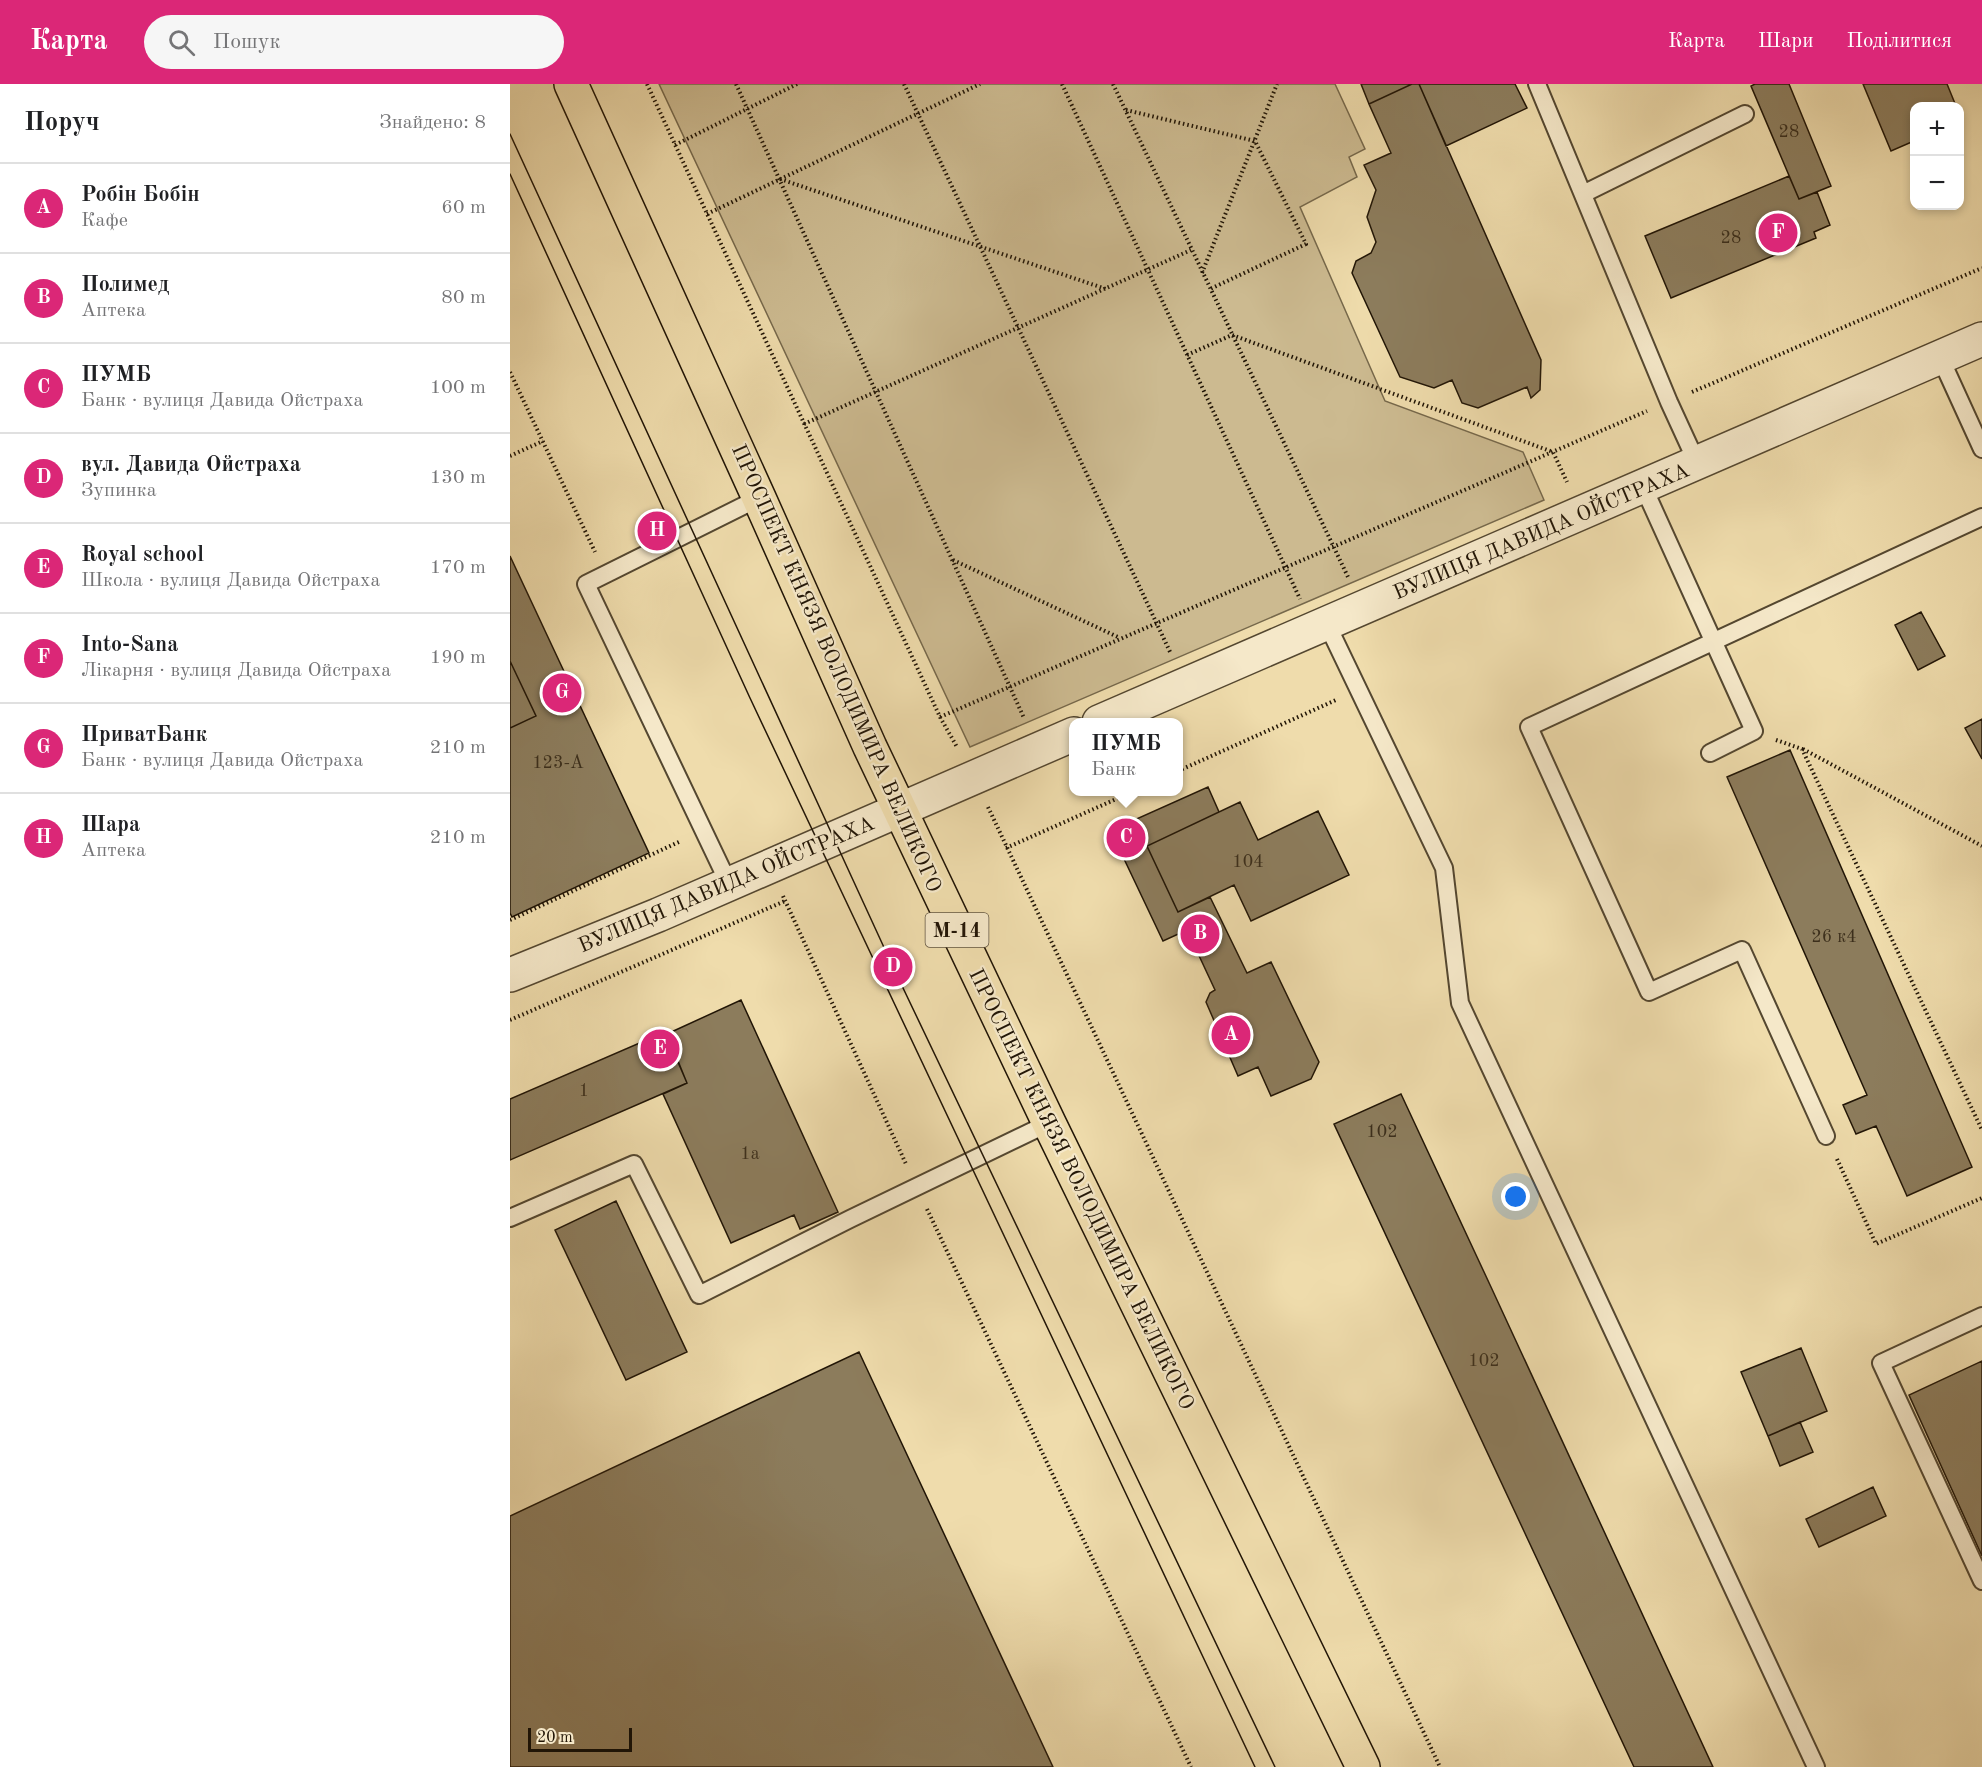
<!DOCTYPE html>
<html lang="uk">
<meta charset="utf-8">
<style>
body{margin:0;font-family:"Old Standard TT",serif;background:#f6f6f6;color:#202124}
.controls{position:absolute;right:18px;top:18px;display:grid;overflow:hidden;border-radius:12px;box-shadow:0 3px 9px #0003}
.controls button{width:54px;height:54px;display:grid;place-items:center;padding:0;border:0;border-bottom:2px solid #e0e0e0;background:#fff;color:#202124;font:30px sans-serif}
.scale{position:absolute;left:18px;bottom:15px;width:104px;box-sizing:border-box;padding-left:6px;border:3px solid #211506;border-top:0;font-size:16px;line-height:21px;white-space:nowrap;color:#211506;-webkit-text-stroke:4px #f5e8c9;paint-order:stroke}
.you{position:absolute;left:1006px;top:1113px;width:21px;height:21px;margin:-15px;border:4px solid #fff;border-radius:50%;background:#1a73e8;box-shadow:0 0 0 9px #1a73e833}
.badge{display:grid;place-items:center;width:39px;height:39px;border-radius:50%;background:#db2777;color:#fff;font-size:20px;font-weight:700}
.pin{position:absolute;translate:-50% -50%;border:3px solid #fff;box-shadow:0 2px 6px #0006}
.popup{position:absolute;left:559px;top:634px;width:114px;height:78px;box-sizing:border-box;display:grid;place-content:center;border-radius:12px;background:#fff;filter:drop-shadow(0 2px 4px #0005);font-size:20px;white-space:nowrap;color:#757577}
.popup b{font-size:22px;color:#202124}
.popup::after{content:'';position:absolute;left:50%;top:100%;margin-left:-12px;border:12px solid transparent;border-top-color:#fff}
.list{margin:0;padding:0;list-style:none}
h2{display:flex;justify-content:space-between;align-items:center;height:78px;margin:0;padding:0 24px;font-size:26px}
h2 small{font-size:20px;font-weight:400;color:#757577}
.list li{display:grid;grid-template-columns:39px 1fr auto;gap:18px;align-items:center;box-sizing:border-box;height:90px;padding:0 24px;border-top:2px solid #e0e0e0}
.list b{display:block;font-size:22px;white-space:nowrap}
.list p{margin:0;font-size:20px;white-space:nowrap;color:#757577}
.list em{font-size:20px;font-style:normal;color:#757577}
.icon{flex:none;width:33px;height:33px;fill:none;stroke:currentColor;stroke-width:2;stroke-linecap:round;stroke-linejoin:round}
.map{position:relative;flex:none;width:1472px;height:1683px;overflow:hidden}
header{display:flex;align-items:center;gap:36px;box-sizing:border-box;height:84px;padding:0 30px;background:#db2777;color:#fff}
header strong{font-size:28px}
nav{display:flex;gap:33px;margin-inline-start:auto;font-size:21px}
.search{width:420px;height:54px;background:#f6f6f6;display:flex;align-items:center;gap:15px;box-sizing:border-box;padding:0 21px;border-radius:33px;color:#757577;font-size:22px}
main{display:flex}
aside{flex:1;background:#fff}
.map>svg:first-child{display:block}
.green{fill:#ccba90;stroke:#76684b;stroke-width:1.5}
.building{fill:#8c7c5c;stroke:#211506;stroke-width:1.5}
.lines{fill:none;stroke-linecap:round;stroke-linejoin:round}
.lane-casing{stroke:#544730;stroke-width:20}
.street-casing{stroke:#544730;stroke-width:36}
.highway-casing{stroke:#211506;stroke-width:36}
.path{stroke:#211506;stroke-width:4;stroke-dasharray:1.5 3;stroke-linecap:butt}
.lane{stroke:#f5e8c9;stroke-width:16}
.street{stroke:#f5e8c9;stroke-width:33}
.highway{stroke:#efdcac;stroke-width:33}
.tram{stroke:#211506;stroke-width:1.5}
.labels{text-anchor:middle;stroke-width:4.5;stroke-linejoin:round;paint-order:stroke}
.number-label{font-size:18px;fill:#3c2f1c}
.shield{fill:#f5e8c9;stroke:#615440;stroke-width:1.5}
.shield-label{font-size:20px;font-weight:bold;fill:#211506}
.street-label{font-size:21px;fill:#211506;stroke:#f5e8c9}
</style>
<header>
<strong>Карта</strong>
<div class="search"><svg class="icon" aria-label="search" viewBox="0 0 24 24"><circle cx="10" cy="10" r="6"/><path d="M15 15l6 6"/></svg>Пошук</div>
<nav><a>Карта</a><a>Шари</a><a>Поділитися</a></nav>
</header>
<main>
<aside>
<h2>Поруч<small>Знайдено: 8</small></h2>
<ul class="list">
<li><span class="badge">A</span><div><b>Робін Бобін</b><p>Кафе</p></div><em>60 m</em></li>
<li><span class="badge">B</span><div><b>Полимед</b><p>Аптека</p></div><em>80 m</em></li>
<li><span class="badge">C</span><div><b>ПУМБ</b><p>Банк · вулиця Давида Ойстраха</p></div><em>100 m</em></li>
<li><span class="badge">D</span><div><b>вул. Давида Ойстраха</b><p>Зупинка</p></div><em>130 m</em></li>
<li><span class="badge">E</span><div><b>Royal school</b><p>Школа · вулиця Давида Ойстраха</p></div><em>170 m</em></li>
<li><span class="badge">F</span><div><b>Into-Sana</b><p>Лікарня · вулиця Давида Ойстраха</p></div><em>190 m</em></li>
<li><span class="badge">G</span><div><b>ПриватБанк</b><p>Банк · вулиця Давида Ойстраха</p></div><em>210 m</em></li>
<li><span class="badge">H</span><div><b>Шара</b><p>Аптека</p></div><em>210 m</em></li>
</ul>
</aside>
<div class="map">
<svg width="1472" height="1683" viewBox="0 0 1472 1683">
<rect width="100%" height="100%" fill="#efdcac"/>
<filter id="stains"><feTurbulence type="fractalNoise" baseFrequency=".00333" numOctaves="4"/><feColorMatrix values="0 0 0 0 .2 0 0 0 0 .09 0 0 0 0 .02 0 0 0 .5 -.17"/></filter>
<radialGradient id="worn" r=".72"><stop offset=".6" stop-color="#630" stop-opacity="0"/><stop offset="1" stop-color="#630" stop-opacity=".3"/></radialGradient>
<path class="green" d="M149 0H825L855 65 839 73 847 93 790 123 875 317 1013 368 1034 416 460 663Z"/>
<path class="building" d="M851 0H902L859 20Z
M902 0H909L1031 276 1030 306 1021 314 1017 303 968 324 952 319 942 296 924 304 890 293 842 189 846 177 861 169 866 158 857 133 866 106 854 81 881 69 859 20Z
M909 0H1005L1017 24 936 62Z
M1245 0H1279L1321 102 1289 115 1241 2Z
M1353 0H1437L1446 22H1404V57L1381 67Z
M1279 92 1289 115 1307 108 1320 141 1304 148 1306 154 1161 214 1135 152Z
M151 436 159 451 141 459 134 444Z
M0 472 139 769 2 833 0 829V644L26 632 0 577Z
M1411 528 1435 572 1408 586 1385 541Z
M0 577 26 632 0 644Z
M1472 635V675L1455 644Z
M1280 666 1462 1083 1397 1112 1366 1042 1346 1050 1333 1021 1357 1011 1217 693Z
M698 703 709 728 637 762 668 828 700 813 737 889 761 878 809 978 801 995 761 1012 748 983 728 992 696 918 700 909 705 906 677 846 653 857 606 758 613 741Z
M730 718 748 756 808 727 839 791 741 837 724 801 668 828 637 762Z
M231 916 328 1128 290 1145 284 1131 221 1159 153 1010 177 999 157 950Z
M155 948 177 999 0 1076V1015Z
M891 1010 981 1203 1203 1683H1124L824 1040Z
M106 1117 177 1268 116 1296 45 1146Z
M1291 1264 1317 1327 1258 1352 1231 1288Z
M349 1268 543 1683H0V1432Z
M1472 1277V1472L1399 1311Z
M1290 1338 1303 1368 1270 1382 1258 1352Z
M1363 1403 1376 1432 1309 1463 1296 1435Z"/>
<g class="lines">
<g class="lane-casing">
<path id="lane" d="M1027 0 1159 318 1187 379
M1073 110 1235 30
M1430 273 1472 365
M1133 402 1244 647 1200 669
M817 540 934 784 950 919 1306 1683
M219 800 76 500 249 414
M1316 1052 1232 866 1139 908 1019 643 1472 433
M0 1134 124 1080 189 1211 340 1135 539 1039
M1472 1232 1371 1279 1472 1497"/>
</g>
<g class="street-casing">
<path id="street" d="M589 638 1472 255
M0 891 148 831 564 650"/>
</g>
<g class="highway-casing">
<path id="highway" d="M61 0 249 414 360 663 539 1039 853 1683"/>
</g>
<path class="path" d="M137 0 430 633 447 663
M226 0 514 634
M394 0 661 570
M552 0 790 515
M603 0 838 493
M616 26 745 57 796 160 700 205
M165 61 287 0
M270 95 596 205
M197 130 470 0
M692 189 767 0
M677 271 722 251 1043 368 1057 398
M0 288 85 468
M1182 308 1472 184
M294 340 681 166
M0 372 33 357
M443 476 610 554
M430 633 1137 327
M1266 656 1292 665 1472 1046
M1293 665 1472 762
M668 687 826 616
M478 723 930 1683
M496 764 622 708
M273 812 396 1080
M0 836 171 757
M0 936 275 817
M1327 1075 1366 1160 1472 1114
M417 1125 681 1683"/>
<use href="#lane" class="lane"/>
<use href="#street" class="street"/>
<use href="#highway" class="highway"/>
<path class="tram" d="M0 50 383 883 765 1683
M0 90 240 614 745 1683"/>
</g>
<g class="labels">
<g class="number-label">
<text x="1279" y="53">28</text>
<text x="1221" y="159">28</text>
<text x="48" y="684">123-А</text>
<text x="738" y="783">104</text>
<text x="1324" y="858">26 к4</text>
<text x="74" y="1012">1</text>
<text x="872" y="1053">102</text>
<text x="240" y="1075">1а</text>
<text x="974" y="1282">102</text>
</g>
<rect class="shield" x="415.5" y="829" width="63" height="34" rx="4.5"/>
<g class="shield-label">
<text x="447" y="853">М-14</text>
</g>
<g class="street-label">
<text transform="translate(1031 447) rotate(-23)" y="7">ВУЛИЦЯ ДАВИДА ОЙСТРАХА</text>
<text transform="translate(327 584) rotate(66)" y="7">ПРОСПЕКТ КНЯЗЯ ВОЛОДИМИРА ВЕЛИКОГО</text>
<text transform="translate(216 800) rotate(-23)" y="7">ВУЛИЦЯ ДАВИДА ОЙСТРАХА</text>
<text transform="translate(572 1105) rotate(64)" y="7">ПРОСПЕКТ КНЯЗЯ ВОЛОДИМИРА ВЕЛИКОГО</text>
</g>
</g>
<rect width="100%" height="100%" filter="url(#stains)"/>
<rect width="100%" height="100%" fill="url(#worn)"/>
</svg>
<div class="controls">
<button>+</button>
<button>−</button>
</div>
<div class="scale">20 m</div>
<div class="you"></div>
<div class="pin badge" style="left:721px;top:951px">A</div>
<div class="pin badge" style="left:690px;top:850px">B</div>
<div class="pin badge" style="left:616px;top:754px">C</div>
<div class="popup"><b>ПУМБ</b>Банк</div>
<div class="pin badge" style="left:383px;top:883px">D</div>
<div class="pin badge" style="left:150px;top:965px">E</div>
<div class="pin badge" style="left:1268px;top:149px">F</div>
<div class="pin badge" style="left:52px;top:609px">G</div>
<div class="pin badge" style="left:147px;top:447px">H</div>
</div>
</main>
